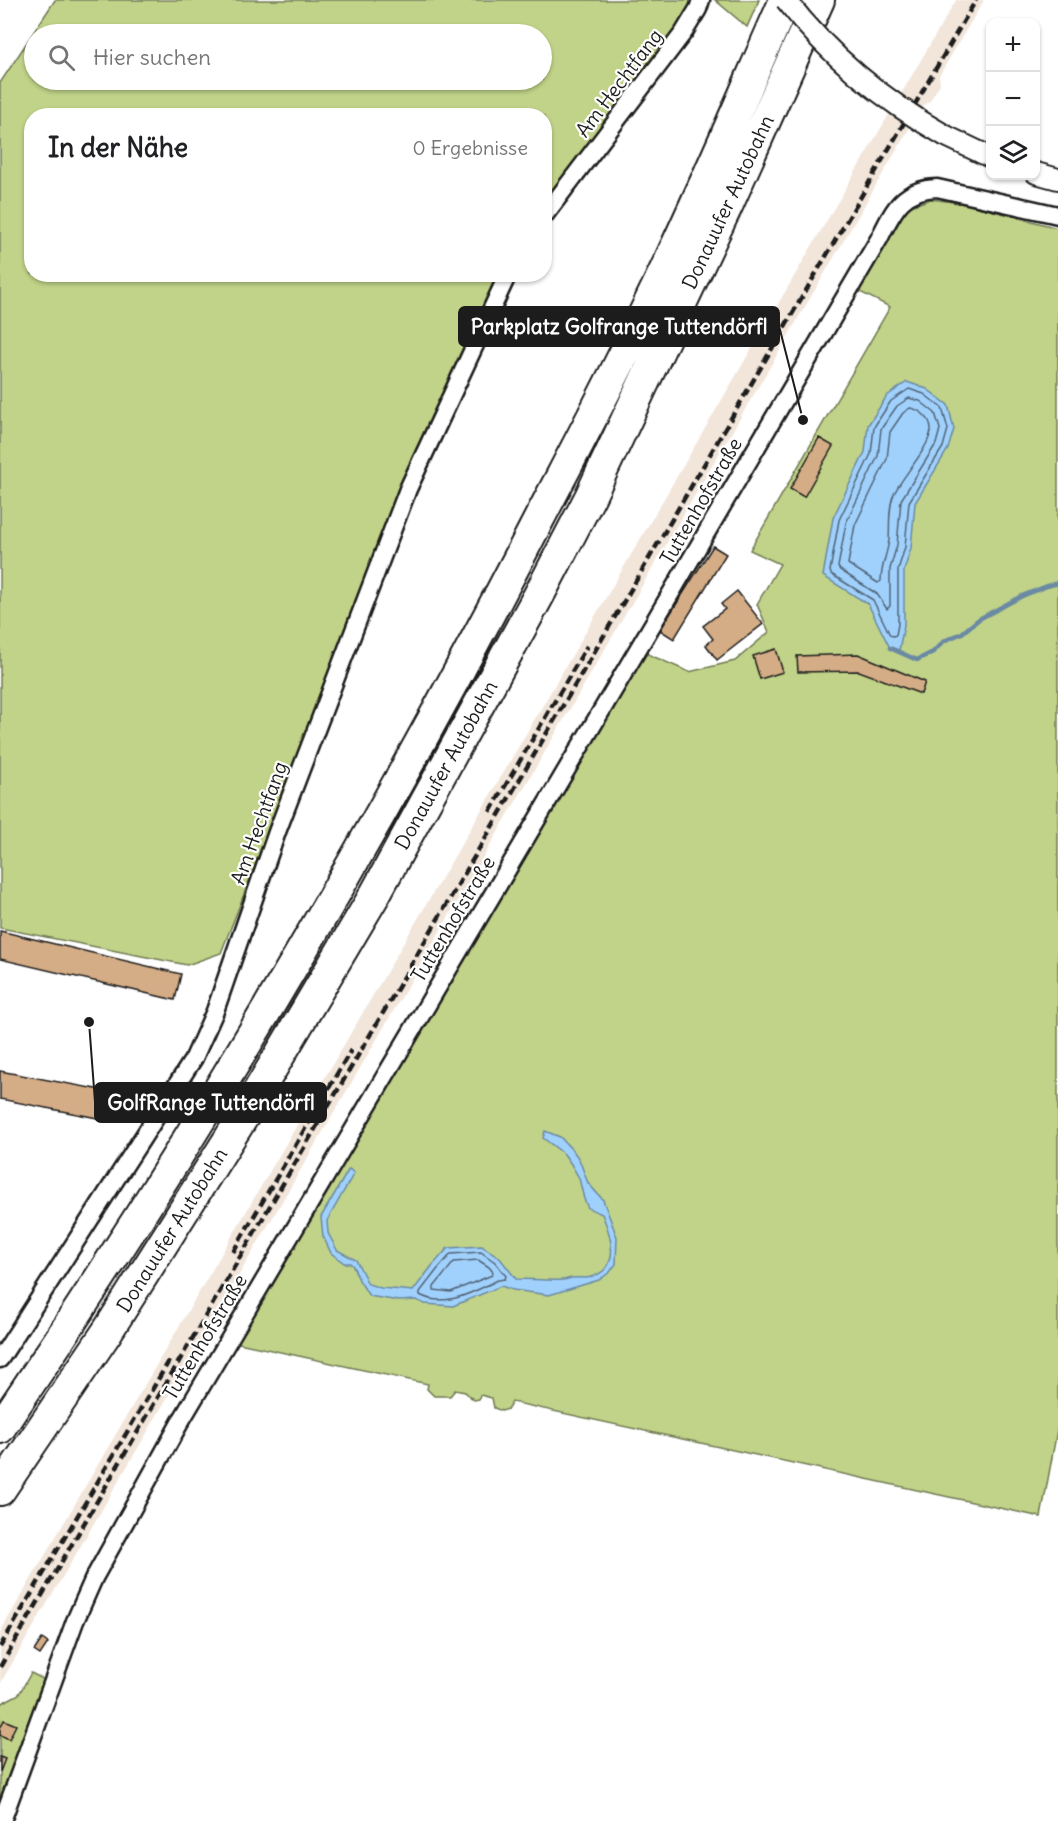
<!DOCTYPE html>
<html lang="de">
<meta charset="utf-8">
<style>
body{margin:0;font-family:Delius,sans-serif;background:#f6f6f6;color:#202124}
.controls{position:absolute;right:18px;top:18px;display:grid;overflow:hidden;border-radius:12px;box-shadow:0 2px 4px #0004}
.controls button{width:54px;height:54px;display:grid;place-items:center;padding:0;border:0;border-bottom:2px solid #e0e0e0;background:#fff;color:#202124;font:30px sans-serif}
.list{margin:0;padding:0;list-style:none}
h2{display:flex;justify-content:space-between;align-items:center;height:78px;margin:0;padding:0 24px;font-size:26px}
h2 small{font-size:20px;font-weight:400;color:#757577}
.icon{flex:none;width:33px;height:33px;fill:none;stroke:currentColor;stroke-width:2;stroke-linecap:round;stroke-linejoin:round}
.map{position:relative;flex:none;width:1058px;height:1821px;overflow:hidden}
.search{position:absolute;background:#fff;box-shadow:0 2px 4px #0004;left:24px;top:24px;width:528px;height:66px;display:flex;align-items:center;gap:15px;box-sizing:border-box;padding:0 21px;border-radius:33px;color:#757577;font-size:22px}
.panel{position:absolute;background:#fff;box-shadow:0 2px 4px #0004;left:24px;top:108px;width:528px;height:174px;border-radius:24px}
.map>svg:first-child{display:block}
.built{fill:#f2e6db}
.green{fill:#c0d388;stroke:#6e7852;stroke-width:1.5;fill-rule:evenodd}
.water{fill:#a0d1fd;stroke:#6b89a3;stroke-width:1.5}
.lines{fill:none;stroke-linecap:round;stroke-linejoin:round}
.shore{stroke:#516476;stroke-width:1.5}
.stream{stroke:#6b89a3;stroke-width:4.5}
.building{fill:#d4ad86;stroke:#1c1c1c;stroke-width:1.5}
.minor-casing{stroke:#1c1c1c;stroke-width:21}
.tertiary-casing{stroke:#1c1c1c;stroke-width:24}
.motorway-casing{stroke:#1c1c1c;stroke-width:34}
.minor{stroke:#fff;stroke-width:16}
.tertiary{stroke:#fff;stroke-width:20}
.motorway{stroke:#fff;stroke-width:30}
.rail{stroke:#1c1c1c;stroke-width:4.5;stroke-dasharray:9 4.5;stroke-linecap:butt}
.tertiary-bridge-casing{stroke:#1c1c1c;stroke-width:24;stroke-linecap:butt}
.tertiary-bridge{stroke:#fff;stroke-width:20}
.labels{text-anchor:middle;stroke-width:4.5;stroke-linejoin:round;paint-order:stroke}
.street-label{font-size:20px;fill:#1c1c1c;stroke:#fff}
.leader{fill:none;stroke:#1c1c1c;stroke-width:2}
.callout-dot{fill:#1c1c1c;stroke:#fff;stroke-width:2}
.callout{fill:#1c1c1c;stroke:#1c1c1c;stroke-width:2}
.callout-label{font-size:21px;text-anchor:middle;font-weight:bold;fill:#fff}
</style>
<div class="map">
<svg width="1058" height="1821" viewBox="0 0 1058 1821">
<rect width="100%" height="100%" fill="#fff"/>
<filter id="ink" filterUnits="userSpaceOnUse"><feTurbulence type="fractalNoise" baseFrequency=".0167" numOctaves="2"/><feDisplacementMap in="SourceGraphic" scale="12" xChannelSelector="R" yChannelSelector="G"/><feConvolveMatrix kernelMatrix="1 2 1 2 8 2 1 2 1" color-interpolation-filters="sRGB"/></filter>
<g filter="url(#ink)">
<path class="built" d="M956 0H984L939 76 940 84 930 101 924 105 909 129 0 1684V1632Z"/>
<path class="green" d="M55 0H694L682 27 545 208 544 116H32V274L500 275 359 600 221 953 187 965 0 928V83ZM34 34H542V80H34Z
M715 0H759L747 27Z
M931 199 967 204 1058 228V1425L1041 1517 512 1402 508 1409 502 1411 494 1408 492 1398 480 1395 479 1399 474 1400 465 1392 455 1390 450 1396H434L427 1389 428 1384 234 1342 643 652 689 672 735 661 769 632 757 604 780 564 750 550 890 307 858 291 908 207Z
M31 1673 45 1680 0 1802V1704L19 1694Z"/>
<path class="water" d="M907 382 927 389 948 405 954 429 948 449 915 503 911 548 904 571V625L899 650 890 648 868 604 823 576 833 518 865 452 868 425 887 396Z
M545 1131 560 1137 574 1152 579 1159 588 1183 603 1200 617 1237 616 1264 610 1272 599 1280 549 1295 513 1290 501 1286 453 1306 425 1304 416 1300 399 1301 369 1296 359 1280 353 1266 350 1263H344L331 1253 323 1236 321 1217 349 1169 354 1173 327 1221 328 1233 337 1250 356 1260 368 1284 381 1288 413 1291 432 1266 448 1248 482 1246 499 1257 516 1279C530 1279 549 1281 563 1280 566 1280 569 1278 572 1278 579 1277 585 1279 591 1277 622 1269 611 1235 602 1214L588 1208 584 1199 579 1178 571 1164 564 1154 543 1138Z"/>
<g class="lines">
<path class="shore" d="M909 389 924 394 942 408 948 429 943 447 909 502 905 547 898 570V624L896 635 893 636 890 635 873 600 831 574 830 571 839 520 871 454 874 427 891 401Z
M909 398 920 401 935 413 940 429 936 444 901 500 897 545 890 569V606L887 609 877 594 840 570 838 567 846 523 878 456 881 429 897 406Z
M910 408C919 409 931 418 931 429 930 448 902 476 894 494 888 507 890 526 889 540 887 555 881 566 881 581L878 583 848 564 855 525 887 459 890 432 903 413Z
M481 1252 495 1262 506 1276 505 1279 498 1280C475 1291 445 1309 420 1295V1292L437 1270 451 1254Z
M478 1260 489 1267 493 1272 492 1275 451 1292 434 1290V1287L454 1262Z"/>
<path class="stream" d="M890 648 917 660 933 652 944 641 962 633 979 619 1022 596 1047 586 1058 583"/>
</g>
<path class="building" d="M819 438 833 446 804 497 790 489Z
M713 546 726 554 674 639 660 630Z
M737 591 763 624 717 660 706 645 713 639 703 626 725 609 721 604Z
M776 649 783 672 760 679 753 656Z
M858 654 925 682 921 694 859 671 798 672 797 656Z
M0 931 181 974 175 1000 0 959Z
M0 1071 118 1093 113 1121 0 1099Z
M42 1639 48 1643 40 1655 34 1651Z
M4 1720 16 1725 9 1739 0 1735V1728Z
M0 1757 5 1759 0 1772Z"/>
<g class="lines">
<g class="minor-casing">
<path id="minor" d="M544 216 684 32 698 9 701 0
M0 1359 194 1058 215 1011 277 832 408 489 508 274
M2 1821 75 1621 94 1578 182 1419 654 622 879 239C893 211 902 189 937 188L1058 215"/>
</g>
<g class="tertiary-casing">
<path id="tertiary" d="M946 136 990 157
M1036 173 1058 179"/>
</g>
<g class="motorway-casing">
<path id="motorway" d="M0 1428C199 1136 378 832 539 519 577 446 616 373 651 299 699 201 741 100 785 0
M0 1490 107 1332 243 1117 374 896 539 595 590 497 728 204 819 0"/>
</g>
<use href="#minor" class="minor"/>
<use href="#tertiary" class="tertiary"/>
<use href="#motorway" class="motorway"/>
<path class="rail" d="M490 812 587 646
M233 1252 351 1050
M0 1647 169 1361
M0 1667 976 0"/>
<g class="tertiary-bridge-casing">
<path id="tertiary-bridge" d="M786 0C830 57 884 101 946 136"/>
</g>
<use href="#tertiary-bridge" class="tertiary-bridge"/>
</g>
</g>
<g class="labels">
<g class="street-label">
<text transform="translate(619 83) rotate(-53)" y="7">Am Hechtfang</text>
<text transform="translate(728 202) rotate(-65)" y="7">Donauufer Autobahn</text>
<text transform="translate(701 501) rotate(-60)" y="7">Tuttenhofstraße</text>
<text transform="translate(446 765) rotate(-61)" y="7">Donauufer Autobahn</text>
<text transform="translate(259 823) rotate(-70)" y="7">Am Hechtfang</text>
<text transform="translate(453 919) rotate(-59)" y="7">Tuttenhofstraße</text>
<text transform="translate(172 1230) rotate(-58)" y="7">Donauufer Autobahn</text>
<text transform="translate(205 1337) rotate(-59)" y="7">Tuttenhofstraße</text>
</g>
</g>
<path class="leader" d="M803 420L779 326M89 1022L95 1102"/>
<g class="callout-dot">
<circle cx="803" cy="420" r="6"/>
<circle cx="89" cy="1022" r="6"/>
</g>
<g class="callout">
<rect x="459" y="307" width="320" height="39" rx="6"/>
<rect x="95" y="1083" width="231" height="39" rx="6"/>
</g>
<g class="callout-label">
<text x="619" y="334">Parkplatz Golfrange Tuttendörfl</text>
<text x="211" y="1110">GolfRange Tuttendörfl</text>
</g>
</svg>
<div class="controls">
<button>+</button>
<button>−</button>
<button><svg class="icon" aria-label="layers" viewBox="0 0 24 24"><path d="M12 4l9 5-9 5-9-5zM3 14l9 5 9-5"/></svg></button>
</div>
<div class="search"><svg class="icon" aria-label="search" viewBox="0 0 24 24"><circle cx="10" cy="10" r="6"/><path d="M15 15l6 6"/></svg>Hier suchen</div>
<section class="panel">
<h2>In der Nähe<small>0 Ergebnisse</small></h2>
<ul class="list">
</ul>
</section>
</div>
